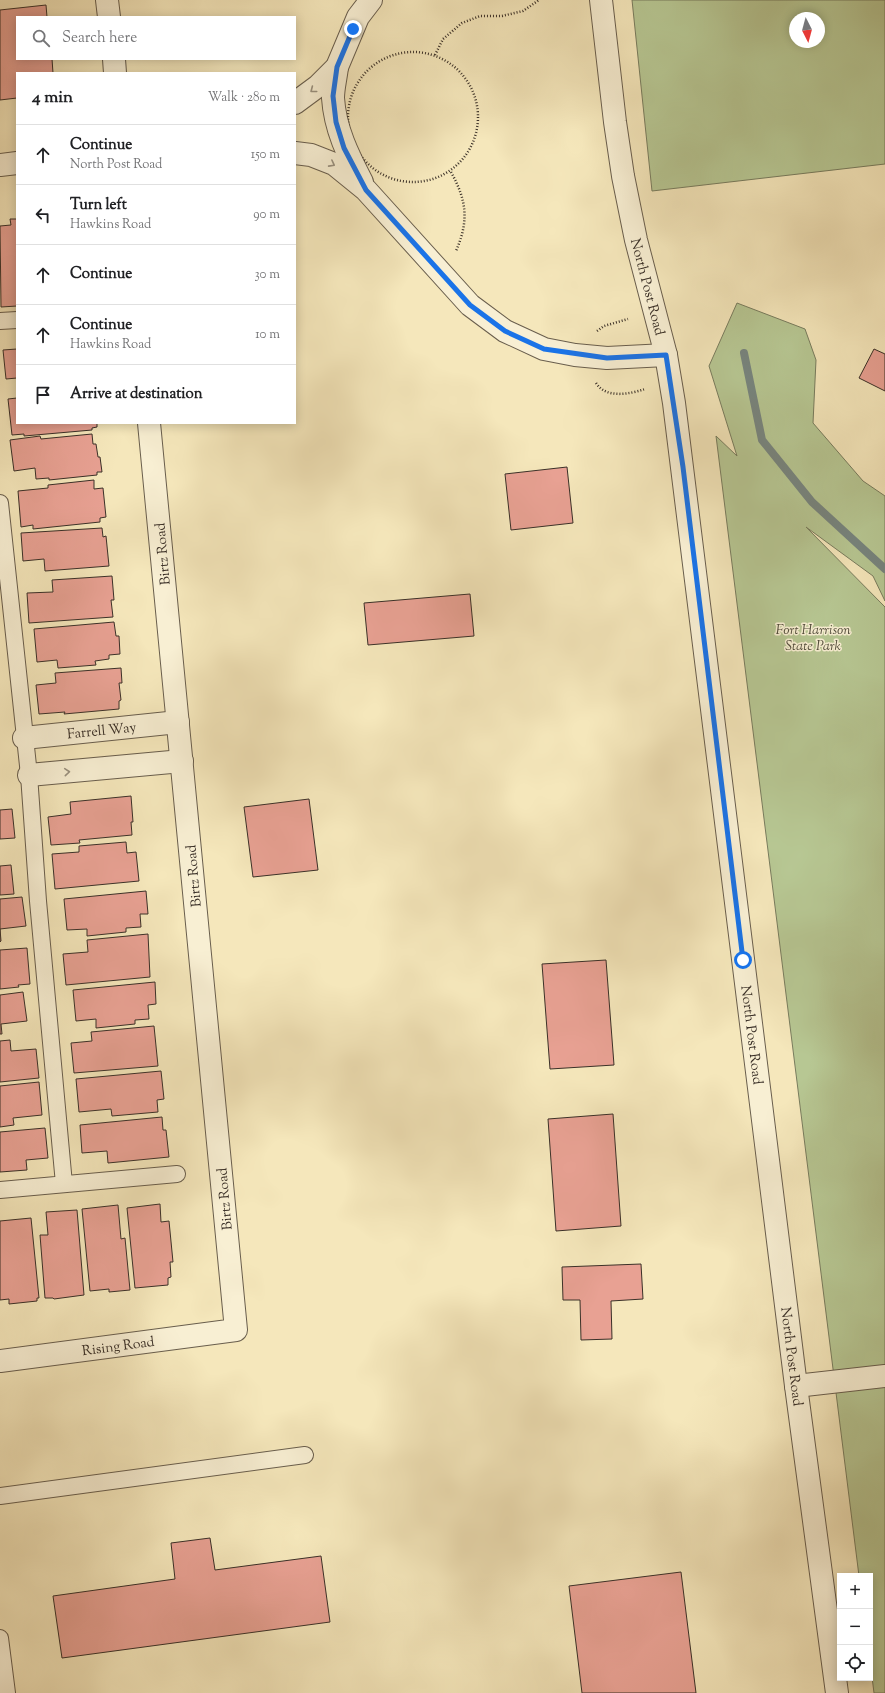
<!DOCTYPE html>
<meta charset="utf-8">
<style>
body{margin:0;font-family:"Sorts Mill Goudy",serif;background:#f6f6f6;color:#202124}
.controls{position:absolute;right:12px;bottom:12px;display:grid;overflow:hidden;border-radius:0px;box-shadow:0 2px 10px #0003}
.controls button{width:36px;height:36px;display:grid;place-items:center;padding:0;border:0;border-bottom:1px solid #e0e0e0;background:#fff;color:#202124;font:20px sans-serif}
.compass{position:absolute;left:789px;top:12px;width:36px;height:36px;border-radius:50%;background:#fff;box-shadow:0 2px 10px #0003;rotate:174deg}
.stop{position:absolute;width:12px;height:12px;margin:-9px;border:3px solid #1a73e8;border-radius:50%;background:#fff}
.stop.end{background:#1a73e8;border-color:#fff;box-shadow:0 1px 4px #0008}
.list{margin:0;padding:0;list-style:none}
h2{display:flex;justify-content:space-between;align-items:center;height:52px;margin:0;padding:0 16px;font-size:17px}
h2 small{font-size:13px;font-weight:400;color:#757577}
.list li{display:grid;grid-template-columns:26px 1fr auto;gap:12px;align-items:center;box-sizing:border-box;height:60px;padding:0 16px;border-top:1px solid #e0e0e0}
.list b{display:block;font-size:15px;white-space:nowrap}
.list p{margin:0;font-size:13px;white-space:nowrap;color:#757577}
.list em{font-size:13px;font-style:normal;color:#757577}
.icon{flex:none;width:22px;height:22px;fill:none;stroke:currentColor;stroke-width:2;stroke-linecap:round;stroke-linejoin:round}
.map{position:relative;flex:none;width:885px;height:1693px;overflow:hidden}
.search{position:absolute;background:#fff;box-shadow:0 2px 10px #0003;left:16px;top:16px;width:280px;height:44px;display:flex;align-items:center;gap:10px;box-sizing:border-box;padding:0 14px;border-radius:0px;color:#757577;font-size:15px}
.panel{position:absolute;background:#fff;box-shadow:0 2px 10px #0003;left:16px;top:72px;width:280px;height:352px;border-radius:0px}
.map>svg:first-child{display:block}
.green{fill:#b7c793;stroke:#787c5e;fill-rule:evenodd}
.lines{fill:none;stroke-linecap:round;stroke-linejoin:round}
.stream{stroke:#77857f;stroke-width:8}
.building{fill:#e8a193;stroke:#3a3028}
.service-casing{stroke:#695e4d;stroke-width:18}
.minor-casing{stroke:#695e4d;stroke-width:24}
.tertiary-casing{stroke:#695e4d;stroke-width:24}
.path{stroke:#3a3028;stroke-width:2.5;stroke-dasharray:1 2;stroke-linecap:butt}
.service{stroke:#f8efd3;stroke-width:16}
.minor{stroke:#f8efd3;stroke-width:22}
.tertiary{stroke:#f8efd3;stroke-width:22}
.oneway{stroke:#99907e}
.route{stroke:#1a73e8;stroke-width:5}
.labels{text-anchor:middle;stroke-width:3;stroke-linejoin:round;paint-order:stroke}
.street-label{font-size:14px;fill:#3a3028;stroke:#f8efd3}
.park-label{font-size:14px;font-style:italic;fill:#534e3d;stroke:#f8efd3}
</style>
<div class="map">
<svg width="885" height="1693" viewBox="0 0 885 1693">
<rect width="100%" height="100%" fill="#f5e7bb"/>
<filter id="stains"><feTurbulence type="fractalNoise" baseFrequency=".005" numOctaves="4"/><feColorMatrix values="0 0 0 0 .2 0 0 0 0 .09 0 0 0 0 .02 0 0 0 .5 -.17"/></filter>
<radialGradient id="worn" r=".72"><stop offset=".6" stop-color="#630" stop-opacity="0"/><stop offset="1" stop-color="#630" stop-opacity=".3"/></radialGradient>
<path class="green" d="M632 0H885V164L652 191ZM795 18H819V42H795Z
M737 303 805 329 816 360 813 423 863 481 885 496V601L873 576 806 527 885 607V1693H874L870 1661V1576H859L716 436 737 456 709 366Z"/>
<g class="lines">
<path class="stream" d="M744 353 762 440 812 502 885 569"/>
</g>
<path class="building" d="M46 5 47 17H17V59H52L53 73H17V98L0 100V10Z
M10 219H17V306L1 307 0 226 11 225Z
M17 349V378L6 379 3 350Z
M874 349 885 354V391L859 378Z
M17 398V423H97V427L92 428V430L24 436V434L12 435 8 399Z
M92 434 93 444H96L98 457H100L102 472H97V475L49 480V478L36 479 35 468 14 471 10 440 40 436 41 439Z
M567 467 573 523 511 530 505 474Z
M94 480V489L103 488 106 517 100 518V522L33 529V525L21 527 18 491 48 488V485Z
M102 528 103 537 106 536 109 566 45 571 44 559 23 561 21 533Z
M112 576 114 600H111L113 617 29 623 27 593 53 592 52 580Z
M470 594 474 636 368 645 364 603Z
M114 622 116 636H119L120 654 109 655V659L95 661 96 665 58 668 57 660 37 662 34 629Z
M121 668 122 683H119L121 700 119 701V709L64 714 65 712 39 714 36 685 56 683 55 673Z
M131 796 133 822H131L132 835 79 840 80 843 51 845 48 817 71 814 70 802Z
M309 799 318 870 253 877 244 807Z
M12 809 15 838 0 839V810Z
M126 842 127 853 136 852 139 881 55 889 52 854 79 852V846Z
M11 865 14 894 0 895V866Z
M146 891 148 914H140L141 927 126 928V932L87 936V929L67 930 64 899Z
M22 897 26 926 0 929 1 941 0 942V899Z
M148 934 150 977 66 985 63 954 88 952 87 940Z
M27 948 30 984 18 985 19 987 0 989V950Z
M606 960 614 1065 550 1069 542 964Z
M155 982 156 1004 148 1005 149 1019 135 1020V1024L96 1028V1019L76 1021 73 990Z
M23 992 27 1021 1 1024 2 1034H0V995Z
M154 1026 158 1066 74 1073 71 1043 92 1041 91 1032Z
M10 1040 11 1051 36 1049 39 1078 0 1082V1041Z
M161 1071 164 1099 157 1100 158 1112 112 1116 111 1109 79 1112 76 1079Z
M39 1082 42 1115 13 1118 14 1125 0 1127V1086Z
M613 1114 621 1226 556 1231 548 1119Z
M162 1117 163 1130H166L169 1157 108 1163 107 1151 82 1153 80 1125Z
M45 1128 48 1158 26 1160 27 1170 0 1172V1132Z
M160 1204 161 1222 169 1221 173 1262H170L171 1277 168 1278V1285L135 1288 127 1208Z
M118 1205 121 1239 125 1238 130 1290 109 1292V1289L90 1291 82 1209Z
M77 1210 84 1295 54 1299 53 1298H45L40 1235H48L46 1212Z
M31 1218 39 1298H37V1301L9 1304V1299L0 1300V1221Z
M641 1264 643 1299 611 1301 612 1339 581 1340 580 1300H563L562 1267Z
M210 1538 215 1570 321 1556 330 1622 62 1658 53 1596 175 1579 171 1543Z
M681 1572 696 1693H582L569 1586Z"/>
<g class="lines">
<g class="service-casing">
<path id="service" d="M0 321 17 320
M0 503 29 775 38 901 64 1184
M0 1190 177 1174
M0 1496 305 1455
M0 1638 7 1693"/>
</g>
<g class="minor-casing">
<g id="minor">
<path d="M107 0 109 17"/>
<path d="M114 59 115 73"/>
<path d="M337 67C336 77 333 88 333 98 335 129 348 155 362 182"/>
<path d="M295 103 318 86 337 67 358 17 371 0"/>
<path d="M295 153 311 155 334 164 366 190 470 305 505 331 544 349 575 355 607 358 666 355"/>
<path d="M0 165 17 163"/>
<path id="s1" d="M24 738 178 722"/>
<path d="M29 775 182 761"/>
<path id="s2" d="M0 1361 236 1330 149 423"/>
<path d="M796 1386 885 1376"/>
</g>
</g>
<g class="tertiary-casing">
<g id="tertiary">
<path id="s3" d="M601 0 615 122 623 176 636 240 666 355 674 403 796 1386 837 1693"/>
</g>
</g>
<path class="path" d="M348 117a65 65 0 1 1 130 0a65 65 0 1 1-130 0Z
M435 55 443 39 462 23 480 16H502L523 11 539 0
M451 172C467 201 469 221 456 251
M597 331 604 326 628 319
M596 383C606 399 630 394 645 389"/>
<use href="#service" class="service"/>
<use href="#minor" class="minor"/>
<use href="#tertiary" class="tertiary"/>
</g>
<defs><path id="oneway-chevron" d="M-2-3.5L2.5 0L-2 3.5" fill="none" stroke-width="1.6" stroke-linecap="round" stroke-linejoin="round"/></defs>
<g class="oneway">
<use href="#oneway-chevron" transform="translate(313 90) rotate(142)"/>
<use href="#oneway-chevron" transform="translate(332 164) rotate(28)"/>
<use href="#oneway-chevron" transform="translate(67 772) rotate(-5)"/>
</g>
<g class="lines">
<path class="route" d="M353 29 337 67 333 96 336 122 344 148 366 190 470 305 505 331 544 349 607 358 666 355 683 467 743 960"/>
</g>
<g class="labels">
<g class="street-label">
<text dy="5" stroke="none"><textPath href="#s3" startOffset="291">North Post Road</textPath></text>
<text transform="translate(162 554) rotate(-95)" y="5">Birtz Road</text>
<text dy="5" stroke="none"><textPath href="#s1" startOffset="78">Farrell Way</textPath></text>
<text transform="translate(193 876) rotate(-95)" y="5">Birtz Road</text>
<text dy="5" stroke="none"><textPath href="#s3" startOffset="1047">North Post Road</textPath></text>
<text transform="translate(224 1199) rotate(-95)" y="5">Birtz Road</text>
<text dy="5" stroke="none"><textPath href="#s2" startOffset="119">Rising Road</textPath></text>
<text dy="5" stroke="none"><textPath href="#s3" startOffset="1371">North Post Road</textPath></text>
</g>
<g class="park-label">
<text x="813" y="634">Fort Harrison<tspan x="813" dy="16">State Park</tspan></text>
</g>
</g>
<rect width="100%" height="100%" filter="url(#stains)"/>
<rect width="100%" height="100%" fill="url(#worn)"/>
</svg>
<div class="controls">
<button>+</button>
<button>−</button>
<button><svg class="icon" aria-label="locate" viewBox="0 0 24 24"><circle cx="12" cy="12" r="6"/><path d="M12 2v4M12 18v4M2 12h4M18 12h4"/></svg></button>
</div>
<svg class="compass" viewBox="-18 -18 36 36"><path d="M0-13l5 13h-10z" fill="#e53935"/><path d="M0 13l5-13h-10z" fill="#757577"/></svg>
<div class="stop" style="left:743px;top:960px"></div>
<div class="stop end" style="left:353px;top:29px"></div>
<div class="search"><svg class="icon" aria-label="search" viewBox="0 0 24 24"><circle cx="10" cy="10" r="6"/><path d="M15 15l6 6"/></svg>Search here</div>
<section class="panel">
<h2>4 min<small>Walk · 280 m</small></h2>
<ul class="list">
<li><svg class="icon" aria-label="ahead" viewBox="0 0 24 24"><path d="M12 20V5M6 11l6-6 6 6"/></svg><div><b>Continue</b><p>North Post Road</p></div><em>150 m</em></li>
<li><svg class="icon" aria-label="left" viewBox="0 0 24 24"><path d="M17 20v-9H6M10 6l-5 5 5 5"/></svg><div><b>Turn left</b><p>Hawkins Road</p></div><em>90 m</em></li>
<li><svg class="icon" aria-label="ahead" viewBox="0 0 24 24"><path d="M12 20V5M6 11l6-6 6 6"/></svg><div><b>Continue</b></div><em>30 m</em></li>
<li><svg class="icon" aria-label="ahead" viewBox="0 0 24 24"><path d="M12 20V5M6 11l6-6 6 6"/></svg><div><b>Continue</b><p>Hawkins Road</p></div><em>10 m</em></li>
<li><svg class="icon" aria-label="arrive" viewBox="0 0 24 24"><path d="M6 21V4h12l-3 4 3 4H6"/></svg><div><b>Arrive at destination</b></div></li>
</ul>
</section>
</div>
